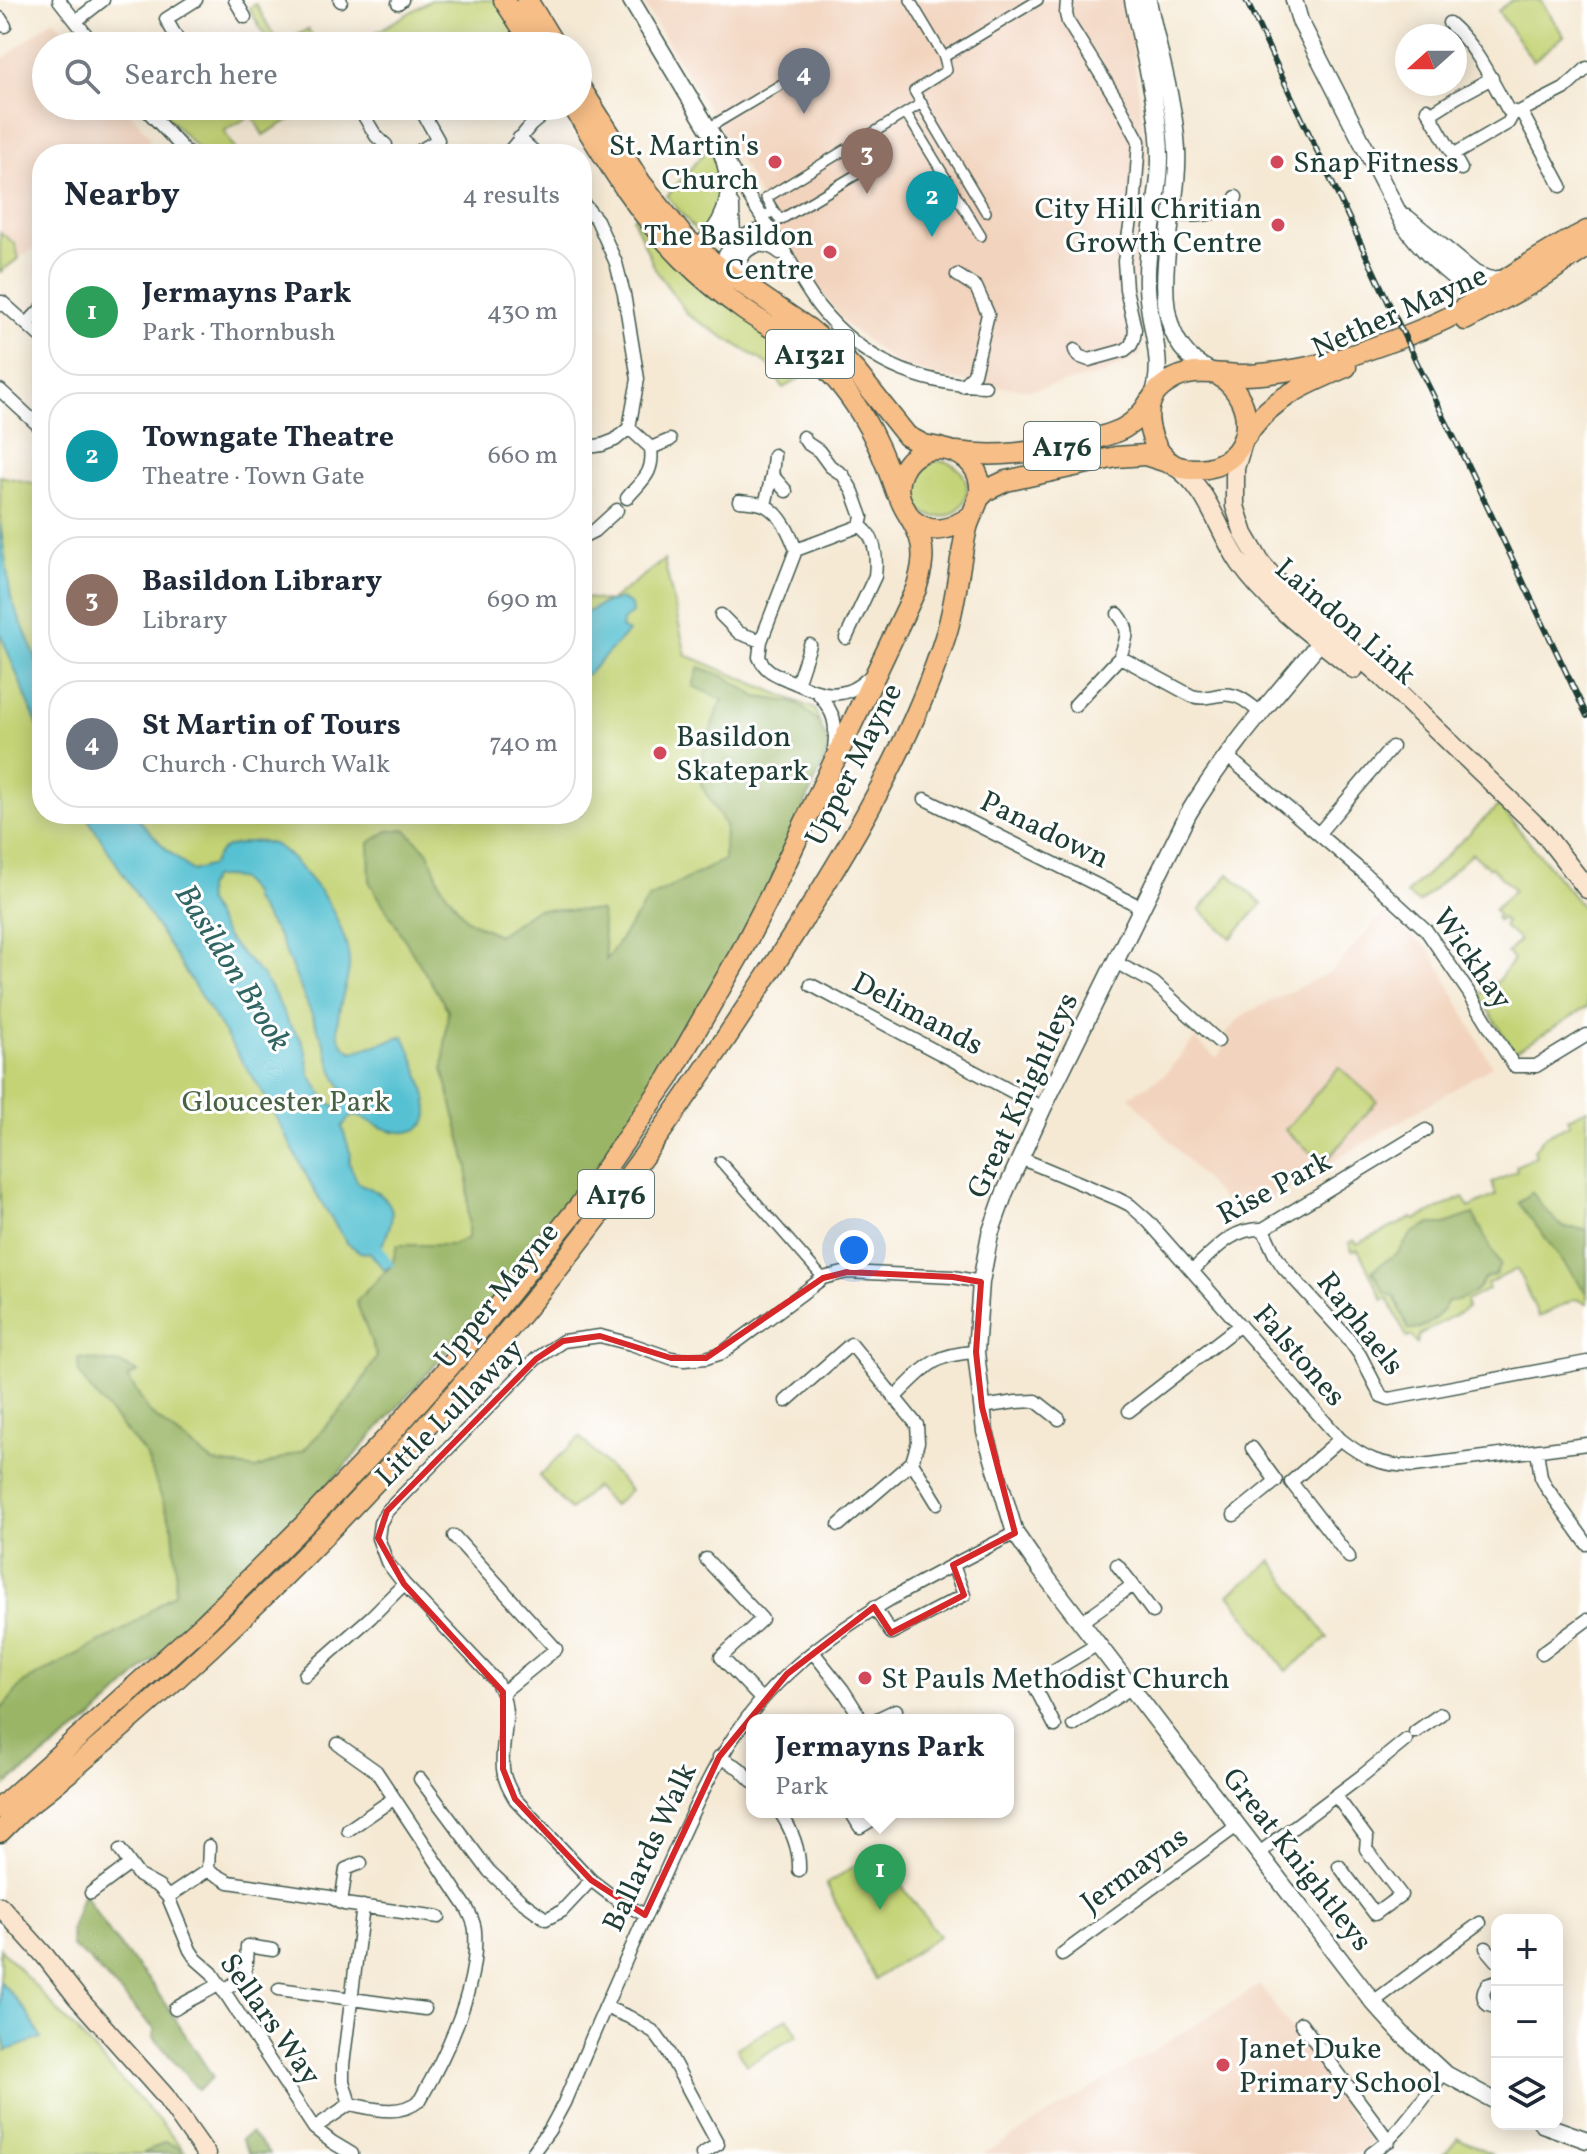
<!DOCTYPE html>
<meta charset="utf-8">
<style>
body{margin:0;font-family:Vollkorn,serif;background:#f6f6f7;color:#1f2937}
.controls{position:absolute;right:24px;bottom:24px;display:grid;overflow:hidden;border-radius:16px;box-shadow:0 4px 20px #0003}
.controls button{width:72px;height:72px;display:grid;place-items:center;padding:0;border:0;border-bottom:2px solid #e0e1e3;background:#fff;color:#1f2937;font:40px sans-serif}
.compass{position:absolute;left:1395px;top:24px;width:72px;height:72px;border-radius:50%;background:#fff;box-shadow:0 4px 20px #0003;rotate:249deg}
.you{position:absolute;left:854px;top:1250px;width:28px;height:28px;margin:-20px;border:6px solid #fff;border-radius:50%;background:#1a73e8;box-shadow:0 0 0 12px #1a73e833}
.badge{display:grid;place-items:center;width:52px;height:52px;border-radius:50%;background:#2563eb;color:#fff;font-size:26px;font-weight:700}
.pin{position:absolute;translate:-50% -66px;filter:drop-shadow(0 2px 4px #0008)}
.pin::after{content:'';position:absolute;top:42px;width:28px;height:24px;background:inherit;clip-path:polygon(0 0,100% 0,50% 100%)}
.popup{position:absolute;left:746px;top:1714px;width:268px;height:104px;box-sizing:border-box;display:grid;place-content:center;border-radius:16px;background:#fff;filter:drop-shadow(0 2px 6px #0005);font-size:26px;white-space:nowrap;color:#747a83}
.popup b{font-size:30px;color:#1f2937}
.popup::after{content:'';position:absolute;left:50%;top:100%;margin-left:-16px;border:16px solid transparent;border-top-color:#fff}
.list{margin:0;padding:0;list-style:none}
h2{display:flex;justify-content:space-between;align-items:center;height:104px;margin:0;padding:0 32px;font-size:34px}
h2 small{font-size:26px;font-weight:400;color:#747a83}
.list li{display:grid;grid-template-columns:52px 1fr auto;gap:24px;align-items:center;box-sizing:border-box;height:128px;margin:0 16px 16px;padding:0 16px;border:2px solid #e0e1e3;border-radius:32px}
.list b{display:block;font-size:30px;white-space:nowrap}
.list p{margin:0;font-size:26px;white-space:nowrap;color:#747a83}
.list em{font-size:26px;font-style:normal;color:#747a83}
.icon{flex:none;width:44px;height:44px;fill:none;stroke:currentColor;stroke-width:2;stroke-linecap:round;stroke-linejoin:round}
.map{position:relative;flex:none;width:1587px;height:2154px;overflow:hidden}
.search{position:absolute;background:#fff;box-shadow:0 4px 20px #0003;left:32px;top:32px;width:560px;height:88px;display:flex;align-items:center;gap:20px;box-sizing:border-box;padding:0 28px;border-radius:44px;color:#747a83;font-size:30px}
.panel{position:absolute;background:#fff;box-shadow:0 4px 20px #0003;left:32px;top:144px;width:560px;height:680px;border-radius:32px}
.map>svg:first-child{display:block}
.built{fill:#f2d4be}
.green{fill:#c3d375;stroke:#718854;stroke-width:2}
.forest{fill:#9ab566;stroke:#5c794d;stroke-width:2}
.water{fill:#57c1d2;stroke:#3b7f83;stroke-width:2;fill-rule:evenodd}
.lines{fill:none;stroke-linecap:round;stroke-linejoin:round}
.stream{stroke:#57c1d2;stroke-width:3}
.pedestrian-casing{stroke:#3f574c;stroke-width:12}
.minor-casing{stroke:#3f574c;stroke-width:15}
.tertiary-casing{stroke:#3f574c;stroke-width:19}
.secondary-casing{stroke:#3f574c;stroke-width:21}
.primary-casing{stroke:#3f574c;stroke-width:23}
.pedestrian{stroke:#fff;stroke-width:9}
.minor{stroke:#fff;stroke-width:12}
.tertiary{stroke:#fff;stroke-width:16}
.secondary{stroke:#fce5cf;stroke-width:18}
.primary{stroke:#f7be87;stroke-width:20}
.rail-casing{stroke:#1f3d34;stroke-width:6}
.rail{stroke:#fff;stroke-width:3;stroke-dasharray:9;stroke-linecap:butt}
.marked{fill:none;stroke:#d62828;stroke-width:6;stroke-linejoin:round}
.poi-dot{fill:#d1495b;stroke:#fff;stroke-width:3}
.labels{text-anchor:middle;stroke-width:6;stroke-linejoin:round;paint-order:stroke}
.shield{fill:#fff;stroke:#627771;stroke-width:2}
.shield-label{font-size:28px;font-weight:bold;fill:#1f3d34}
.poi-label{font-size:30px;fill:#1f3d34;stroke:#fff;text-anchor:start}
.street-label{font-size:30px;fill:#1f3d34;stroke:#fff}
.park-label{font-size:30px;fill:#486244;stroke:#fff}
.water-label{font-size:32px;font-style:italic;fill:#306563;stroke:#fff}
</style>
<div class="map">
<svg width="1587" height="2154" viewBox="0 0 1587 2154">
<rect width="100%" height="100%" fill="#fff"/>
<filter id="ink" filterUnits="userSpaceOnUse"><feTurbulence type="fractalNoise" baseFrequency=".0125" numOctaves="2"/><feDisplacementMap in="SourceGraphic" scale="16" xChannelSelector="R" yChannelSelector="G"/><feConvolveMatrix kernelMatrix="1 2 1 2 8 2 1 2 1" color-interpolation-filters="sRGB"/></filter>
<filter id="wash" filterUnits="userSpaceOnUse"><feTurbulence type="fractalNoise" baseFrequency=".006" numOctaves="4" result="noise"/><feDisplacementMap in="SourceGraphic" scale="32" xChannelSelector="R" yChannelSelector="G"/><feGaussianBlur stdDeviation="1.8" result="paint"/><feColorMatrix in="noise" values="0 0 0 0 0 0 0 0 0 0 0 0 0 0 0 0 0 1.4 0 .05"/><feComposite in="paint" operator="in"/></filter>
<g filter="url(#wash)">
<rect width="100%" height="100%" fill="#f5e9d4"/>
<path class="built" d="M641 0H1127L1147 160 1135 278 1141 355 1101 375 1030 390 979 384 939 377 897 364 845 324 777 230 745 169Z
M54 19 75 46H46V106H124L151 138 136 154H42V244L10 263 0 256V61Z
M1384 913 1431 951 1492 1066 1239 1218 1129 1096 1164 1075 1195 1039 1216 1058 1231 1041 1225 1035 1237 1021 1247 1013 1332 971Z
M1260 1985 1372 2145 1358 2154H984Z"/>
<path class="green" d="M431 0H497L528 46H353Z
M1512 0H1540L1564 36 1533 61 1498 11Z
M256 4 279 45 308 29 318 46H271L249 8Z
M171 106H313L263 135 252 115 224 131 238 154H203L162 111Z
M709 147 723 181 719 214 701 237 667 196Z
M639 213 825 373 804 376 783 388 769 365 688 315 655 269 633 218Z
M0 232 15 244 19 258 0 272Z
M911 489a28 28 0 1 1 56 0a28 28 0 1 1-56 0Z
M0 476 42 485V814H582V597L609 602 664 560 686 655 815 709 826 742 768 890 94 1717 0 1790Z
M1499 805 1587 913V1007L1514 1052 1479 995 1496 983 1513 960 1507 953 1519 940 1503 926 1506 923 1502 918 1498 921 1496 918 1498 915 1494 910 1514 890 1491 867 1489 868 1472 853 1419 903 1406 894Z
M1229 874 1262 904 1231 938 1200 910Z
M1339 1067 1377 1101 1324 1164 1285 1130Z
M1587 1109V1303L1575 1299 1539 1317 1517 1269 1487 1284 1489 1289 1466 1301 1467 1308 1419 1335 1417 1344 1412 1336 1407 1338 1388 1298 1383 1300 1358 1249 1352 1251 1349 1243 1354 1240 1357 1244 1412 1218 1415 1220 1463 1197 1469 1208 1496 1195 1492 1183 1517 1171 1516 1166 1536 1156 1534 1150 1545 1136 1570 1124 1568 1118Z
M580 1437 630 1490 613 1506 595 1487 570 1510 539 1476Z
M1272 1561 1328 1638 1286 1671 1229 1594Z
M877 1852 939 1936 875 1979 826 1884Z
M0 1948 160 2122 187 2154H0Z
M788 2018 798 2035 747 2065 737 2048Z
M1458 2138 1492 2154H1444Z"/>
<path class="forest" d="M699 667 726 677 757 697 797 703 819 722 830 747 768 890 709 1003 548 1238 289 1529 94 1717 9 1782 0 1778V1768L4 1756 0 1734V1711L23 1683 125 1629 175 1593 176 1567 173 1529 146 1455 90 1389 79 1373 78 1358 121 1364 138 1372 128 1377 149 1412 213 1462 256 1469 304 1450 350 1400 377 1357 356 1301 392 1265 397 1245H452L468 1238V1167L443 1069 448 1010 370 883 369 843 388 831 405 829 428 852 441 885 467 920 498 935 536 909 601 911 606 960 649 898 724 860 725 825 701 785 700 764 714 719 723 700 693 686Z
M1532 1192 1542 1206 1562 1227 1587 1230V1294L1519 1203Z
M1473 1214 1500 1265 1495 1275 1484 1279C1478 1293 1463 1301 1448 1301 1440 1316 1428 1329 1409 1330L1394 1296 1385 1293 1372 1270 1399 1252 1412 1233 1431 1224H1445Z
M83 1892 111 1935 152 1984 213 2077 198 2090 153 2036 155 2030 89 1959 72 1947 71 1930Z
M251 2133 270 2154H250L241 2139Z
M166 2142 179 2148 183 2154H142Z"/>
<path class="water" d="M0 523 11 598 42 672V736L0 633Z
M621 599 631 605 632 613 623 621 621 628 628 632 589 673 582 676V615L602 604Z
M85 814H134L165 848 192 871 212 865C218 851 224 846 239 844 251 841 263 840 275 845 289 852 320 890 329 904 334 912 338 922 342 932 347 944 350 954 349 968 347 992 322 1038 353 1052L404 1036C411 1052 433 1103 427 1119 423 1129 411 1133 401 1132 384 1132 370 1120 355 1115L348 1119 342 1127 351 1155 349 1163 358 1183C397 1198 399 1213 381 1247L392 1265 384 1270 371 1254 360 1252 347 1243 331 1218 314 1190 270 1105ZM228 876 240 880 252 893 253 900 279 937 325 1046 333 1071 348 1101 343 1106 335 1107 326 1100 310 1075 306 1051 300 1037 289 1024 275 995 262 975 227 938 207 902 206 888 212 878Z
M0 1981 27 2012 41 2038 6 2051 0 2023Z"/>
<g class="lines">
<path class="stream" d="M380 1244 392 1265"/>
</g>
</g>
<g filter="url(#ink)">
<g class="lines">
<g class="pedestrian-casing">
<path id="pedestrian" d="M910 0 944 57
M906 113 981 236
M715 124 820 61
M774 211 780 220 864 170 851 147
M986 212 914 91 947 70 944 57 1038 0
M761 218 774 211 766 198 922 103
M720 1161 823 1278"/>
</g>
<g class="minor-casing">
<path id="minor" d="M59 0 95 46
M235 0 245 17
M340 0 341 1
M1067 0 1066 14 1068 22 1117 100 1139 141 1135 197 1124 261 1126 289 1135 329 1134 337 1131 345 1125 350 1089 360 1078 356 1075 350
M398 3 402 0
M0 18 5 26
M76 21 103 0
M1449 23C1477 47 1490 78 1508 110L1518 113 1521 111 1564 89 1587 68
M180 44 166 19 196 0
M143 106 188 154
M358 106 376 136 386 145
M1427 109 1461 169
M1521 111 1561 186
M1430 114 1457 97 1492 78
M519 138 537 154
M414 154 438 140 424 115
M507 154 531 125 554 106
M1453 155 1508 123 1514 112
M729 164C745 192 763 219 781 246 794 267 805 289 820 308 863 361 918 385 985 386
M582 202 597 220 616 263 624 294 638 379 629 428 615 440 602 445 582 448
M1173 214C1200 217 1207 216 1233 206L1236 197
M740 268C741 245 764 240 780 253
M957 275 976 287 988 314 974 374 962 386
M0 305 2 302 42 338
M27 324 42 308
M0 390 40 427 42 425
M803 437 807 443 819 451 830 466 843 475 853 492 862 517 860 526C876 536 877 559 875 576L846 638
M651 448 670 440
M772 475 774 455
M627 498C643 479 654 474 651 448L629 428
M739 501C747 502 759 502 766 506 782 515 790 534 796 550
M765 505 772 475 786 491
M860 526 796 550 761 641 759 657C765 671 775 674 788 680 818 693 842 704 869 677
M582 537 594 531 617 510
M1118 614C1132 631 1126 639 1120 657
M721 615 739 633 761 641
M797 684 810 645
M818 693C835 714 837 723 834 749
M1075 705 1120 657 1192 696C1202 699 1209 697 1220 695 1238 692 1248 703 1262 714
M1227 756 1364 873 1426 930 1469 993 1514 1066H1536L1587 1035
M925 799 1141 907
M1319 833 1392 747
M1115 962 1154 983 1218 1041
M811 985 1043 1108
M1020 1158 1118 1199 1130 1205 1147 1220 1340 1439C1365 1459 1382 1466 1414 1466L1587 1444
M1263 1229 1275 1255 1284 1268 1347 1337 1360 1355 1381 1396 1389 1399 1587 1362
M1192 1271C1213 1252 1232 1227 1263 1229L1426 1130
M895 1397C925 1368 932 1354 976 1352
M786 1401 851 1344 917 1425 918 1442 912 1462
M982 1407 1016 1402 1036 1401 1059 1419
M1129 1411 1240 1325
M1340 1439 1291 1482 1349 1557
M1537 1451 1541 1477 1546 1487 1587 1544
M1234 1515 1276 1481 1252 1448
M839 1525 912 1462 937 1503
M454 1536 556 1649 503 1692
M706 1559 762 1619 721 1657 762 1700
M1117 1565 1133 1585
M874 1607 891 1633 964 1595 953 1565
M1081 1622 1133 1585 1153 1612
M813 1652 843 1690 862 1720
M1542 1653 1587 1620
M305 1675 371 1617 404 1584
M875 1720 896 1710
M1073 1725 1131 1688
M1055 1726 1033 1683 1098 1644
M1415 1732 1441 1714
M719 1757 739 1768 752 1781
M420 1779 489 1871 521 1901 546 1919 562 1911 591 1880
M1336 1796 1367 1838 1366 1849 1401 1895 1375 1914 1339 1866
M780 1812C792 1830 800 1848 799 1870
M851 1812 860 1827 885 1812
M348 1830 393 1799
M120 1850 139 1876 159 1887 168 1897 208 1870
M1258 1854 1363 1775 1406 1740
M208 1870 229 1882 330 1897 344 1904 439 1917
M208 1870 209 1846
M91 1893 130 1864
M168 1897 190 1950 196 1959 212 1973 314 2128 332 2142 352 2154
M341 1903 346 1869 361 1863
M645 1915 617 1900 591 1880 515 1799C509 1789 504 1780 503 1769 500 1736 516 1712 495 1680L404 1584 387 1562 378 1538 380 1523 387 1511 536 1359 563 1341 600 1336 631 1344 671 1358 684 1360 706 1358 722 1353 823 1278 847 1272 953 1277 981 1282
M1486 1948 1497 1961
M1062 1954 1237 1826
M1497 1982 1487 1985C1482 1992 1482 1998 1488 2005L1497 2008
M279 1989 425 2009
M223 1991 245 1976 247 1946 273 1950
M1373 2002 1480 1923
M605 2007 629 2017 654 2032 667 2050 718 2144 702 2154
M175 2009C189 1999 205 1994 219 1984
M1301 2023 1389 2141
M350 2104 343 2081V2065L363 1906
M314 2128 350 2104C375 2109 399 2117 420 2100 447 2053 479 1987 475 1931 475 1923 470 1915 467 1908L376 1771 338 1744
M532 2154 550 2129 564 2103C597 2024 632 1946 667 1868 700 1795 727 1729 788 1673 854 1612 936 1574 1015 1533
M1371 2154C1401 2133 1420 2101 1444 2073"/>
</g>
<g class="tertiary-casing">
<path id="tertiary" d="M631 0 721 150C732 180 733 205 714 231 707 240 700 248 690 253
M1133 0C1142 49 1160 109 1160 158 1160 202 1145 243 1147 287 1148 323 1166 360 1153 396
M1148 0C1157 48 1175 103 1177 151 1181 218 1130 336 1213 372
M1294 0 1300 21 1404 224C1419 246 1465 297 1493 293
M731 206C731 237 733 264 754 289
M1407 218 1475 274 1490 280 1508 278
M722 277C718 256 743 232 764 232L780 245
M1328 632C1280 691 1227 749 1188 814L1043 1108 1005 1192 990 1234 981 1282 976 1352 985 1432 1015 1533 1040 1569 1373 2002 1404 2036 1444 2073 1497 2102
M1542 2124 1587 2140"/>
</g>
<g class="secondary-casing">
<path id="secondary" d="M1243 442 1235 468V506L1244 534 1261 563 1291 598 1379 674 1543 832 1587 889
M1175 466C1210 490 1217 530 1240 563 1269 605 1315 637 1354 669
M0 1906 45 1956 76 1996 165 2096 206 2154"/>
</g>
<g class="primary-casing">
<path id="primary" d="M504 0 534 46
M527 0 555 46
M578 84 641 183 683 236 721 269 809 329 839 354 856 372 907 436 924 445 940 448
M573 106C606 160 638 214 683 259 702 278 723 295 744 310 764 324 786 335 805 350 852 387 878 437 896 492
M1465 320 1536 281 1587 247
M1217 374C1261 401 1255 466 1198 469 1190 469 1181 469 1174 465 1154 454 1143 422 1151 401 1154 393 1161 387 1167 383 1191 366 1217 375 1244 375 1262 375 1280 372 1298 369 1334 363 1369 349 1403 337 1420 330 1437 324 1453 315 1471 305 1487 292 1503 281 1530 263 1558 246 1587 231
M1246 436C1269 399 1308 383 1346 367
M956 452C998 458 1035 452 1076 443 1092 439 1110 436 1124 428 1136 421 1144 412 1150 401
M979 498 987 490 1006 481 1116 457 1145 455 1170 463
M910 518C930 536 950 531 971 516
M0 1808 204 1624 305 1524 387 1438 457 1358 580 1205 668 1079 741 952 771 894 916 589C922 570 926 552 918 533 910 512 890 498 902 472 920 432 984 448 980 493 978 505 970 516 967 528 959 562 957 597 947 631 909 755 832 876 761 985 559 1297 311 1580 20 1812L0 1832"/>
</g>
<use href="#pedestrian" class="pedestrian"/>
<use href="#minor" class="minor"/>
<use href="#tertiary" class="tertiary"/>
<use href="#secondary" class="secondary"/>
<use href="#primary" class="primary"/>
<g class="rail-casing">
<path id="rail" d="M1246 0 1417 363 1466 462 1587 716"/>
</g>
<use href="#rail" class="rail"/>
</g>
</g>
<path class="marked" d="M847 1272 953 1277 981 1282 976 1352 982 1407 1015 1533 953 1565 964 1595 891 1633 874 1607 787 1674 719 1757 645 1915 591 1880 515 1799 503 1769V1692L404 1584 378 1538 387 1511 536 1359 563 1341 600 1336 671 1358H706L823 1278Z"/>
<g class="poi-dot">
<circle cx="775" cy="162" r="8"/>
<circle cx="1277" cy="162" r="8"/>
<circle cx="1278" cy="225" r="8"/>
<circle cx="830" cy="252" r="8"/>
<circle cx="660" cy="753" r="8"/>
<circle cx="865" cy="1678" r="8"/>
<circle cx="1223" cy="2065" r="8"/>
</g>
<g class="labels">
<g class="shield">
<rect x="766" y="330" width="88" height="48" rx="6"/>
<rect x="1024" y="422" width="76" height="48" rx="6"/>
<rect x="578" y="1170" width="76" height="48" rx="6"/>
</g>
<g class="shield-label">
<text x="810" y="364">A1321</text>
<text x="1062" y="456">A176</text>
<text x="616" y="1204">A176</text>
</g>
<g class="poi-label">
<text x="759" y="155" text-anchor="end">St. Martin's<tspan x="759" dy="34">Church</tspan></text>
<text x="1293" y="172">Snap Fitness</text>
<text x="1262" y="218" text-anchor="end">City Hill Chritian<tspan x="1262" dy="34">Growth Centre</tspan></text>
<text x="814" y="245" text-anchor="end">The Basildon<tspan x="814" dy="34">Centre</tspan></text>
<text x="676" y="746">Basildon<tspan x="676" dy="34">Skatepark</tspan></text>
<text x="881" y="1688">St Pauls Methodist Church</text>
<text x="1239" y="2058">Janet Duke<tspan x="1239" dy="34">Primary School</tspan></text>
</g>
<g class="street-label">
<text transform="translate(1399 311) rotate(-24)" y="10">Nether Mayne</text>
<text transform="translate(1346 621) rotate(41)" y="10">Laindon Link</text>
<text transform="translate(853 764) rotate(-63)" y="10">Upper Mayne</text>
<text transform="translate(1045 829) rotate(26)" y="10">Panadown</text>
<text transform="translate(1473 958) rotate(55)" y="10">Wickhay</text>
<text transform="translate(918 1013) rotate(28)" y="10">Delimands</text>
<text transform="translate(1022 1095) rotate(-65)" y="10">Great Knightleys</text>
<text transform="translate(1274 1187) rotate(-28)" y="10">Rise Park</text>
<text transform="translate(496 1295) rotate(-51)" y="10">Upper Mayne</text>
<text transform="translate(1361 1323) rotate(52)" y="10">Raphaels</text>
<text transform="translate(1300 1355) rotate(49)" y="10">Falstones</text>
<text transform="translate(449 1412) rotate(-45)" y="10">Little Lullaway</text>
<text transform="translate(649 1847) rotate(-65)" y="10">Ballards Walk</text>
<text transform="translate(1298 1859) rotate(52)" y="10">Great Knightleys</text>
<text transform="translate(1134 1869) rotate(-36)" y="10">Jermayns</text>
<text transform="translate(271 2019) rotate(55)" y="10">Sellars Way</text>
</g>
<g class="park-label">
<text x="286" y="1111">Gloucester Park</text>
</g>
<g class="water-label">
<text transform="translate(234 967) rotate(58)" y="11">Basildon Brook</text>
</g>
</g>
</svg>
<div class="controls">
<button>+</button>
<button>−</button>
<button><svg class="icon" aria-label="layers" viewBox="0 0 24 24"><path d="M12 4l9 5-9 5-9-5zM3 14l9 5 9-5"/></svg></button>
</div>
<svg class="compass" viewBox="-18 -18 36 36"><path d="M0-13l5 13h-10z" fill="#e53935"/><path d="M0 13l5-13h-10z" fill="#747a83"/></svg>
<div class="you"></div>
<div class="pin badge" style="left:880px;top:1910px;background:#2e9e5b">1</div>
<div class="popup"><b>Jermayns Park</b>Park</div>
<div class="pin badge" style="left:932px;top:237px;background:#0f9aa8">2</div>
<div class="pin badge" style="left:867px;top:194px;background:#8d6e63">3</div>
<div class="pin badge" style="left:804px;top:114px;background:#6b7280">4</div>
<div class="search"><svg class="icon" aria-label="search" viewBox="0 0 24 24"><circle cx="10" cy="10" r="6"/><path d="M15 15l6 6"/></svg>Search here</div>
<section class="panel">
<h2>Nearby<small>4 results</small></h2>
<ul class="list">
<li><span class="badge" style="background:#2e9e5b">1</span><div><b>Jermayns Park</b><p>Park · Thornbush</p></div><em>430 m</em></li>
<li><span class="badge" style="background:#0f9aa8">2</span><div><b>Towngate Theatre</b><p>Theatre · Town Gate</p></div><em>660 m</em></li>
<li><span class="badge" style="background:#8d6e63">3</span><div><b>Basildon Library</b><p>Library</p></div><em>690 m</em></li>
<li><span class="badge" style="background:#6b7280">4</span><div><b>St Martin of Tours</b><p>Church · Church Walk</p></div><em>740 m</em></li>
</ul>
</section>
</div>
